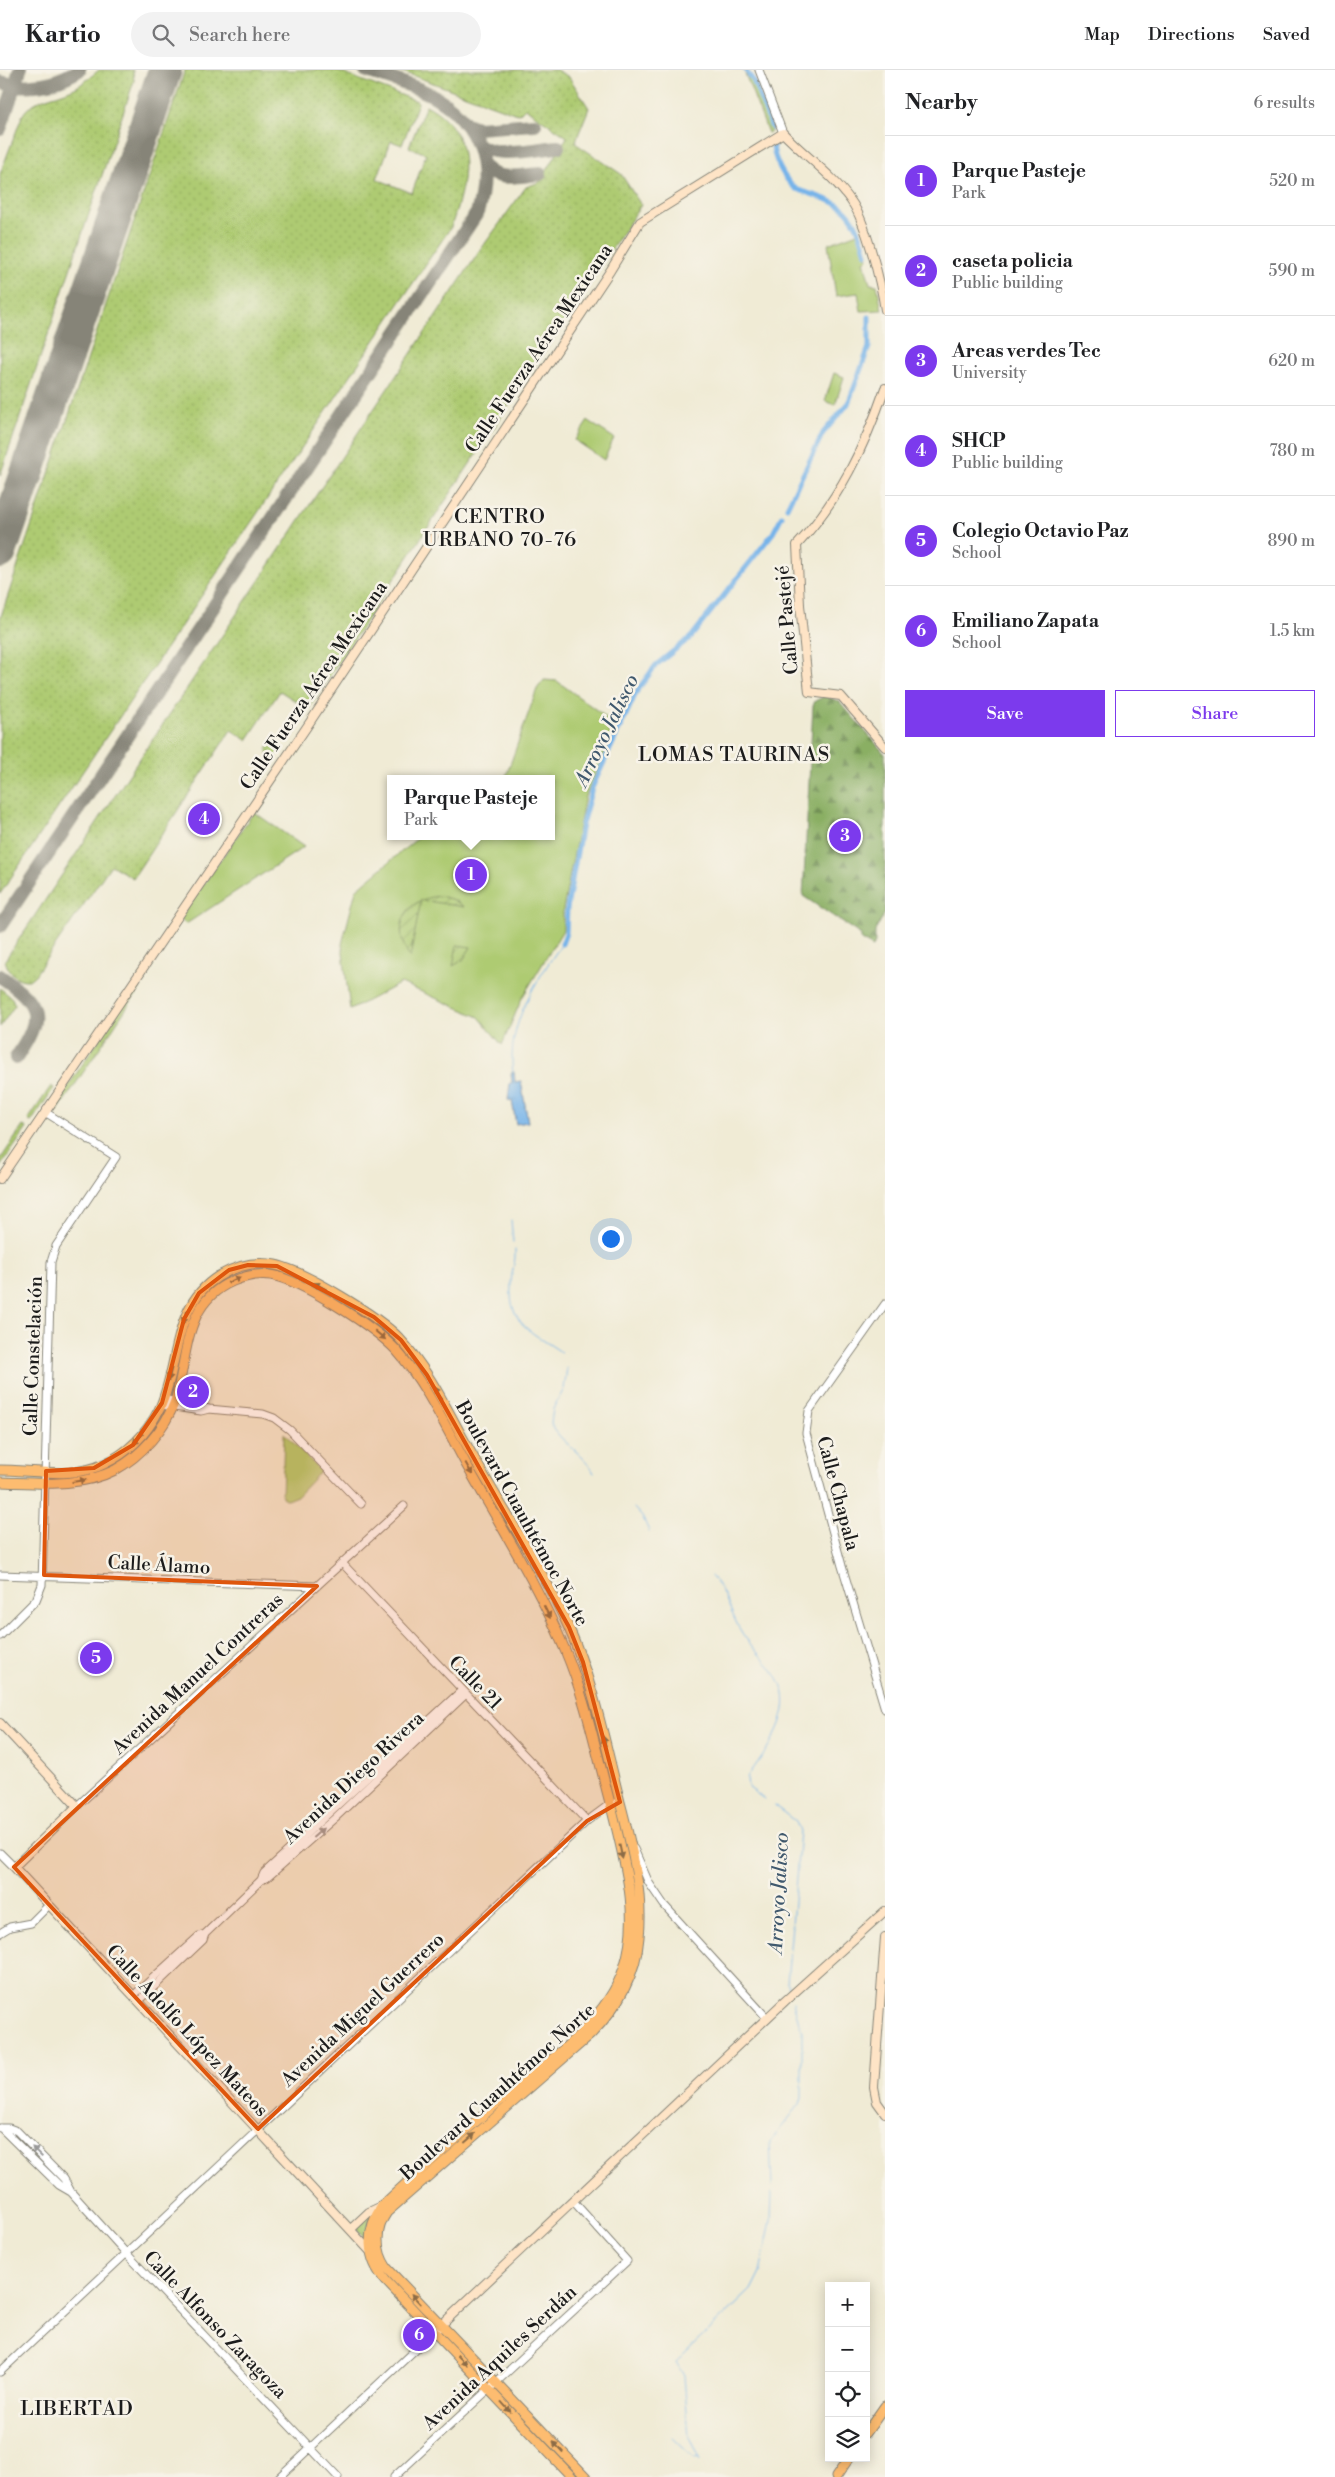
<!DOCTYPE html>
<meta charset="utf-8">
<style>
body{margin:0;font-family:"Libre Bodoni",serif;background:#f2f2f2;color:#202124}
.controls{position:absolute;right:15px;bottom:15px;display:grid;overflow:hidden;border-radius:0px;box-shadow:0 2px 12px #0003}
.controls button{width:45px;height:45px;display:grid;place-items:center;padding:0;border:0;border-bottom:1px solid #e0e0e0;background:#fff;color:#202124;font:25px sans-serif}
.you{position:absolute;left:610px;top:1168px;width:18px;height:18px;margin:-12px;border:4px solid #fff;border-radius:50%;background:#1a73e8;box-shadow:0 0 0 8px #1a73e833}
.badge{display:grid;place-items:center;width:32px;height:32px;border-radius:50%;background:#7c3aed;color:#fff;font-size:16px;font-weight:700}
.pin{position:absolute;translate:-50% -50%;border:2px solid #fff;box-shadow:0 1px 5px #0006}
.popup{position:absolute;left:387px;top:705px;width:168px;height:65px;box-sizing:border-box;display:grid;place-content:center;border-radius:0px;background:#fff;filter:drop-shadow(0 1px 4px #0005);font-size:16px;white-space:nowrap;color:#757577}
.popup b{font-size:19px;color:#202124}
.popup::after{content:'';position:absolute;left:50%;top:100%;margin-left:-10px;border:10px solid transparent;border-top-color:#fff}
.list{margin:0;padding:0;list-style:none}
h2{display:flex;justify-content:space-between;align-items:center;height:65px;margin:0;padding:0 20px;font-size:21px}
h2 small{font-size:16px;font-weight:400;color:#757577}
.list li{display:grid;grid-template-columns:32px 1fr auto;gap:15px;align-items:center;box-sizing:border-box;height:90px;padding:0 20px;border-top:1px solid #e0e0e0}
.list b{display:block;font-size:19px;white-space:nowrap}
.list p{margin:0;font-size:16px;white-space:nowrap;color:#757577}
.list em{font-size:16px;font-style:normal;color:#757577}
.actions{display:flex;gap:10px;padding:15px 20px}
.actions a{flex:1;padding:11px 0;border:1px solid #7c3aed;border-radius:0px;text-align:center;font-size:18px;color:#7c3aed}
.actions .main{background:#7c3aed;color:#fff}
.icon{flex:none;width:28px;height:28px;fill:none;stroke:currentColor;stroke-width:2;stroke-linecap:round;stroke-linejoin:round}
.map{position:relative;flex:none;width:885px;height:2407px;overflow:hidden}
header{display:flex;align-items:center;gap:30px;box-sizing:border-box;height:70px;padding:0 25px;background:#fff;border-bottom:1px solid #e0e0e0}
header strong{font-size:24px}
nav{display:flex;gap:28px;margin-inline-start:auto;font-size:18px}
.search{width:350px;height:45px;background:#f2f2f2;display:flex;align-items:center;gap:12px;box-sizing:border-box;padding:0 18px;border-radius:28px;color:#757577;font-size:19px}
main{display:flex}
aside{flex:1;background:#fff}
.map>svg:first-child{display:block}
.grass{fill:url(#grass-dots);stroke:#657447}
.forest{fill:url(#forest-firs);stroke:#536640}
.park{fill:#aecb72;stroke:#657447}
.garden{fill:url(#garden-furrows);stroke:#657447}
.water{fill:url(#water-ripples);stroke:#4a6882}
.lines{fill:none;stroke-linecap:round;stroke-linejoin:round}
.stream{stroke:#77b4e9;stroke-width:1}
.canal{stroke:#77b4e9;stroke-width:5}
.taxiway{stroke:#868478;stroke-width:14}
.runway{stroke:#868478;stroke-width:34}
.tertiary-casing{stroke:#868478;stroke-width:9}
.secondary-casing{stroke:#868478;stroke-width:10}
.primary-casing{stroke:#868478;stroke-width:11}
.tertiary{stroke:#fff;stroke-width:7}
.secondary{stroke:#fee4c6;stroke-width:8}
.primary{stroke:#fdbc70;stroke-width:9}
.oneway{fill:#8c6c46}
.oneway2{fill:#999}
.marked{fill:#de560d;fill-opacity:0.2;stroke:#de560d;stroke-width:4;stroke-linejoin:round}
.labels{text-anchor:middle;stroke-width:5;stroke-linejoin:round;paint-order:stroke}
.street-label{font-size:19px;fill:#1c1c1c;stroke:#f7f3e8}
.neighbourhood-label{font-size:20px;letter-spacing:1px;fill:#1c1c1c;stroke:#f7f3e8}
.water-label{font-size:20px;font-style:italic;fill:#40596e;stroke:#f7f3e8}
</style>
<header>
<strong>Kartio</strong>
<div class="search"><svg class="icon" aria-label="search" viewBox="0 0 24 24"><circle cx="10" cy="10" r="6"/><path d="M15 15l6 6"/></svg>Search here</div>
<nav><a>Map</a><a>Directions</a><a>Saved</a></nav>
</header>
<main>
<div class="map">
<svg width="885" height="2407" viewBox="0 0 885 2407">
<defs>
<pattern id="grass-dots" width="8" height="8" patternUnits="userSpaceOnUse" patternTransform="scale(1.25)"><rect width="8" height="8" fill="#aecb72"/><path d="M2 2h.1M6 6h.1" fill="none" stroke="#95ae62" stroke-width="1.8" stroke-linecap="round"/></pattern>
<pattern id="forest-firs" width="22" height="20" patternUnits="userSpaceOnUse" patternTransform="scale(1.25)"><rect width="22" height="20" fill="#8aaf64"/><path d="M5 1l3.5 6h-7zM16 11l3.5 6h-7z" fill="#708e52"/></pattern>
<pattern id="garden-furrows" width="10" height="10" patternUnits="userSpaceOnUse" patternTransform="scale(1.25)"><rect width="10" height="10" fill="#aecb72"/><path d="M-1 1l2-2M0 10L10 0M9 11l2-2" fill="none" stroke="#95ae62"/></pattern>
<pattern id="water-ripples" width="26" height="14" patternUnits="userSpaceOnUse" patternTransform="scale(1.25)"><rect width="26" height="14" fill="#77b4e9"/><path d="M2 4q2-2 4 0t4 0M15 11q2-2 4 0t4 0" fill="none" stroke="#669ac7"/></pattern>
</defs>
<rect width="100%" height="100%" fill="#f7f3e8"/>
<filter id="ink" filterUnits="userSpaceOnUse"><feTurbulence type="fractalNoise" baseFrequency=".02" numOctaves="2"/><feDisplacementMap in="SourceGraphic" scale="10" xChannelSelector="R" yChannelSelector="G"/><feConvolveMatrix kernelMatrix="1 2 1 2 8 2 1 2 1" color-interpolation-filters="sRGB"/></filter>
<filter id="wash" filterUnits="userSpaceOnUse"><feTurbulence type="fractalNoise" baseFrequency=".0096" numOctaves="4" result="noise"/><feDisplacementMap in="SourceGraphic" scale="20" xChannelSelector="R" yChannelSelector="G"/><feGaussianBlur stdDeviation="1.12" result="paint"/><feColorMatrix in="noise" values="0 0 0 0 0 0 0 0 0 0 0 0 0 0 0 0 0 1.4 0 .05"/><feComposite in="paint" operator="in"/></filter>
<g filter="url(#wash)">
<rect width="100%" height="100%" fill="#f0ebd5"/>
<path class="grass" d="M99 0H133L134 11 0 406V104L22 46C32 28 52 28 70 20 81 16 90 7 99 0Z
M185 0H334L417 31 418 33 402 75 391 71 377 109 412 123 426 84 409 77 426 35C478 63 466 112 451 157L0 824V549Z
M398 0H556L569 7 589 38 575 73 621 104 641 135 308 639 280 621 247 670 231 660 133 808 111 795 35 905 29 910C16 911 8 902 5 890L481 179 526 117 540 112 567 67 525 38 519 44 514 43Z
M0 918 12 928 15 935 0 957Z
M373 2142 367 2159 366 2170 356 2158Z"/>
<path class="forest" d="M825 626 839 631 885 684V843L875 861V873L873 877 861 870V865L803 826 813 636 815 631Z"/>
<path class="park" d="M744 1 751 9 770 58 771 62 768 63Z
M860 162 865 184H867L868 189 864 191 870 214 877 215 882 240 861 241 858 223 836 226 828 174Z
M834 303 844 307 835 335 825 331Z
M588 351 614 368 604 390 575 370Z
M544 610 557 611 606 647 611 668 585 727 563 840V860L522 928 502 975 479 947 401 913 350 940 342 874 356 820 420 766H551V709H505L537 619Z
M254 742 304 777 186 854 179 849Z
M147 898 150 900 139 917 140 918 56 1043 54 1039 58 1031Z
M51 1016 54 1018 31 1052 28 1050Z
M23 1056 27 1058 0 1097V1090Z
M284 1363 321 1401 297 1426 287 1430 282 1427Z"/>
<path class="garden" d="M267 681a6 6 0 1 1 12 0a6 6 0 1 1-12 0Z
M440 826 454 830 464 837 421 830 410 888C391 858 404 828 440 826Z
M457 875 471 877 463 890 453 896Z"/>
<path class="water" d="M514 1002 515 1012 521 1011 528 1052 516 1054 512 1031 508 1030 510 1013H512L511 1003Z"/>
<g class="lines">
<path class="stream" d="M513 1003C506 955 536 911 562 874
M511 1150 513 1172
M515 1180C516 1192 511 1203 511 1215 508 1255 534 1263 561 1282
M567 1298 564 1319 553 1339 551 1353C559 1373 584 1382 594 1403
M634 1438 643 1448 649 1461
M711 1506C727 1523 731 1547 744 1566 755 1581 768 1593 778 1608 799 1642 765 1681 747 1708L748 1717 764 1729
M775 1736 796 1752 800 1762 787 1913 790 1923
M772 2116 770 2072 800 2034 802 2027V1962L793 1932
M673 2368 695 2389 699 2388
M700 2391 689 2367 684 2306 676 2292 751 2220 760 2202 771 2151 772 2123"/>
<path class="canal" d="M745 0 753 10 772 58
M773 75C774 90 784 109 796 119 841 134 853 134 866 184
M787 437 823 363 848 334 869 277V247
M562 874 566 863 567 838 582 754 592 718 637 621 656 595 691 567 773 463 782 446"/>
<path class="taxiway" d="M0 12C28 19 55 15 79 0
M464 53 477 58 535 54
M146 54 158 0
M0 59 20 0
M475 71C488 90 536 79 558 77
M482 93C493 114 521 105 540 104
M0 472 8 459
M0 856 477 143C491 98 479 54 437 28 416 15 388 9 365 0
M0 906C41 934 44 946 16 988"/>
<path class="runway" d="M0 482 165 0"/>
</g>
</g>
<g filter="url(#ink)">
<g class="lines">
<g class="tertiary-casing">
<path id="tertiary" d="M759 0 783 63
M885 1234 809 1341 806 1363 842 1496 885 1639
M163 1329 209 1339 263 1344 274 1348 290 1360 361 1434
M161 1335 201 1341 209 1339
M342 1493 587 1751
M0 1505 317 1516
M0 1566 36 1530 42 1515 51 1192 56 1176 116 1087 45 1042
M77 1736 404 1436
M634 1779 649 1813 664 1835 767 1948
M0 1783 14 1797
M261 1810 268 1807 336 1747 465 1625
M0 1863 10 1857 31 1853 49 1835
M134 1925 199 1866 205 1864 261 1810 264 1803 461 1621
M139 1931 203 1870 205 1864
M0 2058H9L17 2061 64 2109 71 2122 126 2183 338 2407
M1 2058 59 2115 71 2122
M0 2302 587 1751 610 1734 620 1732
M279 2407 434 2262
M394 2407 627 2191 574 2132"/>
</g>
<g class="secondary-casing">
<path id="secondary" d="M885 318C865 376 839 430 797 475L800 535 809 622 841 626 885 677
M0 1109 306 658 610 201 640 152 783 63C805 86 833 105 851 131 866 151 881 214 885 240
M0 1653 77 1736 14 1797 370 2181
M885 1867 874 2017 877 2032 885 2043
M351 2159 369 2142 382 2136
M437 2259 785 1931 885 1841"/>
</g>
<g class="primary-casing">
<path id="primary" d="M0 1400C33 1400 74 1409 104 1394 128 1383 147 1363 159 1340 181 1294 170 1237 219 1206 236 1196 255 1191 275 1195 304 1201 378 1246 399 1268 432 1303 451 1349 475 1390 506 1445 542 1498 568 1556 593 1611 605 1673 620 1732 631 1774 644 1823 639 1867 636 1906 617 1938 590 1965L387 2142C375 2159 375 2180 387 2198L586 2407
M0 1412C38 1413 80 1418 115 1400 141 1386 165 1359 175 1331 189 1286 182 1233 233 1211 245 1206 258 1203 271 1205 302 1210 376 1258 397 1281 426 1314 445 1356 466 1394 500 1455 538 1515 565 1580 587 1632 598 1690 613 1744 625 1794 641 1847 624 1898 605 1957 533 2002 487 2042 451 2073 416 2104 382 2136 365 2160 366 2189 386 2211L572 2407
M866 2363 885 2336
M836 2407 849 2388"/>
</g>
<use href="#tertiary" class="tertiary"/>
<use href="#secondary" class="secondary"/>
<use href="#primary" class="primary"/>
</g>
<defs><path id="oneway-solid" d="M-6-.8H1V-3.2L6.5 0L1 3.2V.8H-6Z" transform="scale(1.25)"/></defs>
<g class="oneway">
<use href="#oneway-solid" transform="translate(234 1210) rotate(-23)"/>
<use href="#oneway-solid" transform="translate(320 1216) rotate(-152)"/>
<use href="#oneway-solid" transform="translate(185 1247) rotate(110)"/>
<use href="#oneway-solid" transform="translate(380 1265) rotate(40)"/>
<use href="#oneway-solid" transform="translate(170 1304) rotate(104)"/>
<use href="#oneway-solid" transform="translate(438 1323) rotate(-120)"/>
<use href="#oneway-solid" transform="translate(138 1369) rotate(134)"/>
<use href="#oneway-solid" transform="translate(469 1399) rotate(61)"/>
<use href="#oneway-solid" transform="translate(79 1411) rotate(-8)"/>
<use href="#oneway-solid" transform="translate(547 1542) rotate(63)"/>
<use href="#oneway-solid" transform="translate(605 1673) rotate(-106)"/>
<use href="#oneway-solid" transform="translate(621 1782) rotate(78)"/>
<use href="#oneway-solid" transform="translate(470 2068) rotate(-41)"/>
<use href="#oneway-solid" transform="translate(416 2229) rotate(-133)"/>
<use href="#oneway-solid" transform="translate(462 2290) rotate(45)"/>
<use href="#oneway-solid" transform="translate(506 2337) rotate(48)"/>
<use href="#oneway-solid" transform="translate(558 2377) rotate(-133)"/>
</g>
<g class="oneway2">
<use href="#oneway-solid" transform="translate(318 1763) rotate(-42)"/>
<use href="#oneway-solid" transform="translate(37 2082) rotate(-135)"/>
</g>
</g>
<path class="marked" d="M248 1195 277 1196 374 1247 401 1270 427 1305 569 1557 583 1592 620 1732 587 1751 258 2059 14 1797 317 1516 44 1505 46 1401 94 1398 133 1375 162 1333 184 1249 199 1223 229 1200Z"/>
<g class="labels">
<g class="street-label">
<text transform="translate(538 278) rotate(-56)" y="7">Calle Fuerza Aérea Mexicana</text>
<text transform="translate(786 550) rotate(-95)" y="7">Calle Pastejé</text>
<text transform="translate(313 615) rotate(-56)" y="7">Calle Fuerza Aérea Mexicana</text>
<text transform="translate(32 1286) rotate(-88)" y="7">Calle Constelación</text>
<text transform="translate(839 1423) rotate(75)" y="7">Calle Chapala</text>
<text transform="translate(523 1443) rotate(61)" y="7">Boulevard Cuauhtémoc Norte</text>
<text transform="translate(159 1494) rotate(3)" y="7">Calle Álamo</text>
<text transform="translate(197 1603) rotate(-43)" y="7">Avenida Manuel Contreras</text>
<text transform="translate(476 1612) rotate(46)" y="7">Calle 21</text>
<text transform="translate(353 1707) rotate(-43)" y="7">Avenida Diego Rivera</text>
<text transform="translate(362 1939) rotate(-43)" y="7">Avenida Miguel Guerrero</text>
<text transform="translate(188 1960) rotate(47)" y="7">Calle Adolfo López Mateos</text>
<text transform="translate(497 2021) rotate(-42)" y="7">Boulevard Cuauhtémoc Norte</text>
<text transform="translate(216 2254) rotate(46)" y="7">Calle Alfonso Zaragoza</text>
<text transform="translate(499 2287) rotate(-43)" y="7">Avenida Aquiles Serdán</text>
</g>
<g class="neighbourhood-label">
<text x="500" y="453">CENTRO<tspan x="500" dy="23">URBANO 70-76</tspan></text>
<text x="734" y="691">LOMAS TAURINAS</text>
<text x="77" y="2345">LIBERTAD</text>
</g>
<g class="water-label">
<text transform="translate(606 660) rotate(-64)" y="7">Arroyo Jalisco</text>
<text transform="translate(778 1823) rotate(-87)" y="7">Arroyo Jalisco</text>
</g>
</g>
</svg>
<div class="controls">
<button>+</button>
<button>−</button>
<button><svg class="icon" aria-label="locate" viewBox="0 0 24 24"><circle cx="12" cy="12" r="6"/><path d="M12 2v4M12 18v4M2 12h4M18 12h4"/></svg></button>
<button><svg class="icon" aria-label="layers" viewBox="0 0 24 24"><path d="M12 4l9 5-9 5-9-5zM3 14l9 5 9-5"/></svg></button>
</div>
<div class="you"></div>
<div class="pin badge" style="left:471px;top:805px">1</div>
<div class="popup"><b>Parque Pasteje</b>Park</div>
<div class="pin badge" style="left:193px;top:1322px">2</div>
<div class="pin badge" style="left:845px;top:766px">3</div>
<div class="pin badge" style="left:204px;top:749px">4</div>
<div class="pin badge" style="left:96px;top:1588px">5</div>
<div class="pin badge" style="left:419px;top:2265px">6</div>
</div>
<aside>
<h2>Nearby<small>6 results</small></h2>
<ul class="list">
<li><span class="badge">1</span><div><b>Parque Pasteje</b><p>Park</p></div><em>520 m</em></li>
<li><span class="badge">2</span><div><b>caseta policia</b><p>Public building</p></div><em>590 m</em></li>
<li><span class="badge">3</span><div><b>Areas verdes Tec</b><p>University</p></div><em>620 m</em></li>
<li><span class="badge">4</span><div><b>SHCP</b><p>Public building</p></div><em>780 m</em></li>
<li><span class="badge">5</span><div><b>Colegio Octavio Paz</b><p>School</p></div><em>890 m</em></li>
<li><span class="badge">6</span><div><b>Emiliano Zapata</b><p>School</p></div><em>1.5 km</em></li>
</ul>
<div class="actions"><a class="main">Save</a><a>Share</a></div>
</aside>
</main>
